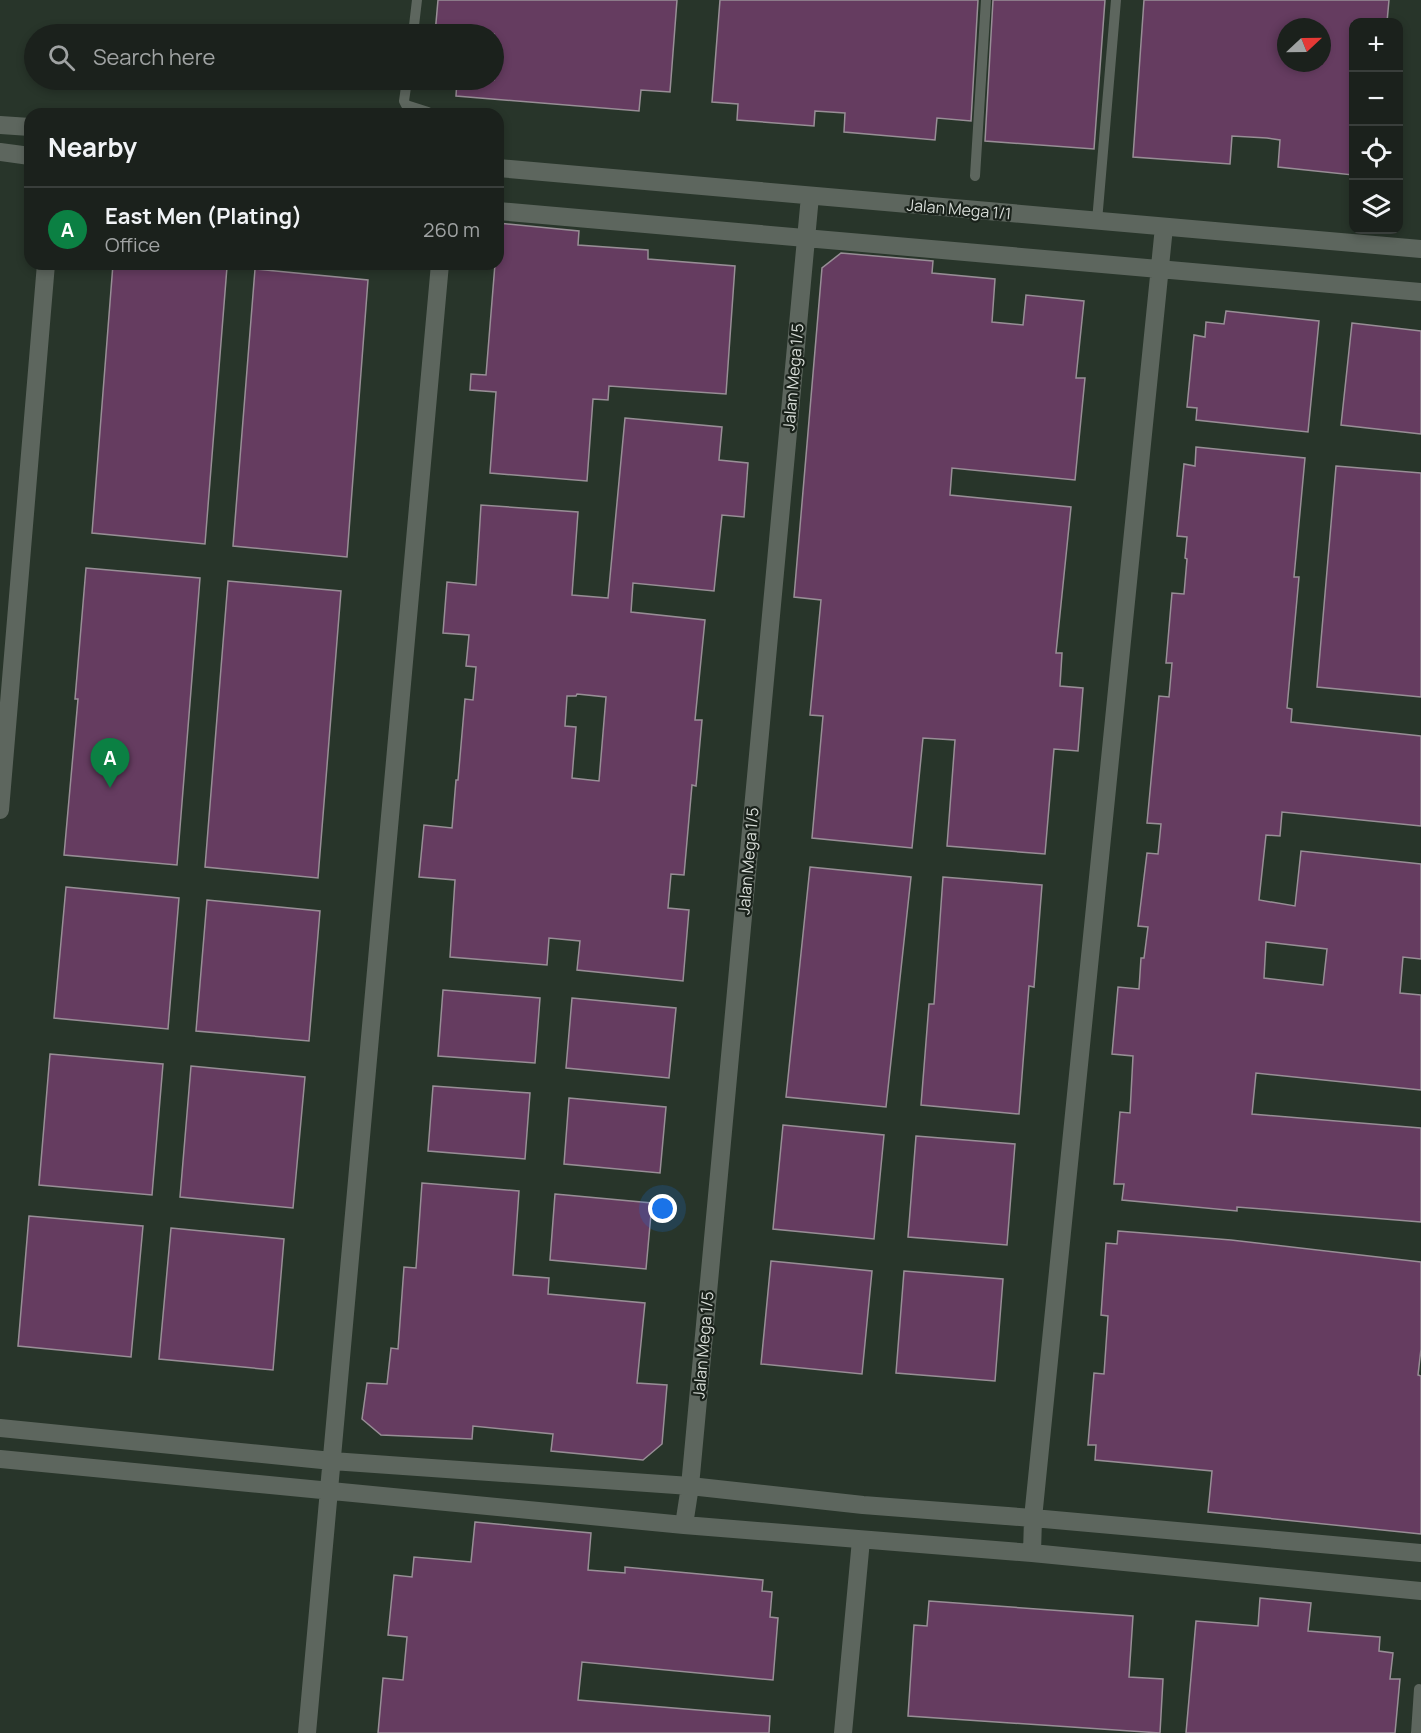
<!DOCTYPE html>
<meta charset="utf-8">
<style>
body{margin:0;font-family:Manrope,sans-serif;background:#282e29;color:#f1f3f6}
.controls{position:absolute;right:18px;top:18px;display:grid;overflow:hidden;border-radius:12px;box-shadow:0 3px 9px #0003}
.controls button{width:54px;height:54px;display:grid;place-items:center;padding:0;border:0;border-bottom:2px solid #393e3b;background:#1b211c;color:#f1f3f6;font:30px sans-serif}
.compass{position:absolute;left:1277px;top:18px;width:54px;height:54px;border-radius:50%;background:#1b211c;box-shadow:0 3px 9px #0003;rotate:68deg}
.you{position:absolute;left:663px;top:1209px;width:21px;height:21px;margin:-15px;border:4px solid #fff;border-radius:50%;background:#1a73e8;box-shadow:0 0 0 9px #1a73e833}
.badge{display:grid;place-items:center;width:39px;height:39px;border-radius:50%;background:#0b8043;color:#fff;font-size:20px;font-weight:700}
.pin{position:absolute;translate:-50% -50px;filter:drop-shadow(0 2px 3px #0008)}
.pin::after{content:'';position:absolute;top:32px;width:21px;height:18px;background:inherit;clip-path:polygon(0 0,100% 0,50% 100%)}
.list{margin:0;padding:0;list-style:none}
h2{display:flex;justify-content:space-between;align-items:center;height:78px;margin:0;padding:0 24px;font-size:26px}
h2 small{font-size:20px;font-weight:400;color:#a0a3a3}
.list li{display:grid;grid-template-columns:39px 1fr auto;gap:18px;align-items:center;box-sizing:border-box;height:84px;padding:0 24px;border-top:2px solid #393e3b}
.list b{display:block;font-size:22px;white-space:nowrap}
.list p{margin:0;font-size:20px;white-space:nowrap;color:#a0a3a3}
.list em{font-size:20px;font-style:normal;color:#a0a3a3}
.icon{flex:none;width:33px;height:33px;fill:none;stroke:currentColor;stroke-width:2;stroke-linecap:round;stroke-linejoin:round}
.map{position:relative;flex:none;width:1421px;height:1733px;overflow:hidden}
.search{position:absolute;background:#1b211c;box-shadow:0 3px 9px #0003;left:24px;top:24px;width:480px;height:66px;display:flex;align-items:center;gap:15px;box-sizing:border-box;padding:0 21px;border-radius:33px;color:#a0a3a3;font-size:22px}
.panel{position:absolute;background:#1b211c;box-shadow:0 3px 9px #0003;left:24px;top:108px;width:480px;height:162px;border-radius:18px}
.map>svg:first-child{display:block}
.built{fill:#28352a;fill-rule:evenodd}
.building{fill:#653c60;stroke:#988e96;stroke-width:1.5;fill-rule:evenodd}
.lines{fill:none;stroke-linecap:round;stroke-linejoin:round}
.lane{stroke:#5d665e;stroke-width:10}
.street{stroke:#5d665e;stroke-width:18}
.labels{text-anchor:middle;stroke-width:4.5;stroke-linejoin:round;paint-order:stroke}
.street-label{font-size:16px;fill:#d8ddd8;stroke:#1a221b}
</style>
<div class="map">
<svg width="1421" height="1733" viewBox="0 0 1421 1733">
<rect width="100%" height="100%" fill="#242c25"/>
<path class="built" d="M0 0H1421V1733H0ZM1354 22H1398V230H1354ZM1286 27H1322V63H1286ZM34 34H494V80H34ZM30 114H498V264H30Z"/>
<path class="building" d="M438 0H677L670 92 641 90 639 111 456 96 457 80H494V34H435Z
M720 0H978L971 121 937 118 935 140 844 132 845 113 815 111 814 126 737 120 738 104 712 102Z
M993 0H1105L1094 149 985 141Z
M1144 0H1389L1387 22H1353V175L1278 167 1280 140 1267 138 1232 136 1230 164 1133 157ZM1286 27H1322V63H1286Z
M498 223 579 231 578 245 648 250V259L735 266 726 394 609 386 608 400 593 399 587 481 490 473 496 392 470 390 471 374 486 375 495 264H498Z
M841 253 933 261 932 273 995 279 992 322 1023 325 1026 295 1084 301 1076 378H1085L1075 480 952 468 950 495 1071 507 1056 653H1062L1060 686 1083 688 1078 751 1054 749 1045 854 947 846 955 740 923 738 912 848 812 838 823 716 810 715 821 600 794 597 822 268Z
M113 264H196L227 267 205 544 92 533Z
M255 269 368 280 347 557 233 546Z
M1226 311 1319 321 1308 432 1196 420 1197 408 1187 407 1194 335 1205 337 1206 322 1224 324Z
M1352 323 1421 331V434L1341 425Z
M625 418 722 427 719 460 748 463 744 517 722 515 714 591 633 583 631 612 705 620 695 720H702L696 786 692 785 684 875 671 874 668 908 689 910 683 981 577 970 580 941 549 938 547 965 450 957 455 880 419 877 424 825 452 828 456 780H458L465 699 473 700 476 667 466 666 469 635 443 633 447 582 476 585 481 505 578 512 572 595 608 598ZM577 694 606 697 599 781 572 778 576 727 565 726 567 696H576Z
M1196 447 1305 458 1294 577H1299L1287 708 1292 709 1291 722 1421 736V826L1282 812 1280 836 1266 835 1259 900 1295 906 1301 851 1421 864V959L1403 957 1400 993 1421 995V1090L1256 1073 1252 1114 1421 1128V1222L1237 1207V1211L1122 1200 1124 1184H1114L1120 1112 1130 1113 1133 1056 1112 1054 1118 987 1139 989 1141 958H1144L1148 927 1138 926 1147 853 1158 854 1161 824 1147 823 1159 696 1169 697 1172 663H1166L1172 593 1184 594 1187 559 1185 558 1187 537 1177 536 1184 464 1195 466ZM1266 942 1327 949 1323 985 1264 978Z
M1336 466 1421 473V697L1317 687Z
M86 568 200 578 177 865 64 855 78 699H75Z
M228 581 341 591 318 878 205 867Z
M810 867 911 877 886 1107 786 1097Z
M943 877 1042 885 1034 987 1029 986 1019 1114 921 1105 929 1004H934Z
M66 887 179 898 168 1029 54 1018Z
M207 900 320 911 309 1041 196 1031Z
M443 990 540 998 535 1063 438 1056Z
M572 998 676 1008 669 1078 566 1068Z
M50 1054 163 1064 152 1195 39 1185Z
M191 1066 305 1077 293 1208 180 1197Z
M433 1086 530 1093 525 1159 428 1151Z
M569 1098 666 1107 660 1173 564 1164Z
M783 1125 884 1135 874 1239 773 1229Z
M916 1136 1015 1144 1007 1245 908 1237Z
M422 1183 519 1191 513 1275 549 1278 548 1294 645 1303 637 1383 667 1385 662 1444 643 1460 551 1451 553 1434 473 1426 472 1439 381 1435 362 1419 367 1383 387 1384 391 1348 398 1349 404 1267 416 1268Z
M555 1194 652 1203 646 1269 550 1260Z
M29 1216 143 1226 131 1357 18 1346Z
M171 1228 284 1239 273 1370 159 1359Z
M1118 1231 1231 1240 1421 1262V1349L1418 1375 1421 1376V1534L1208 1512 1212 1471 1095 1460 1096 1445H1088L1094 1373 1104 1374 1108 1316 1101 1315 1106 1243 1117 1244Z
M771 1261 872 1271 862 1374 761 1364Z
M904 1271 1003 1279 995 1381 896 1373Z
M475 1522 591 1533 588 1570 625 1573V1567L763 1580 762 1591 772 1592 770 1617 778 1618 773 1680 582 1662 578 1700 770 1716 769 1733H378L383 1678 403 1680 407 1637 388 1635 394 1575 412 1577 414 1557 471 1562Z
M1260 1598 1311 1603 1308 1631 1380 1637 1379 1651 1393 1653 1390 1679H1400L1395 1733H1186L1196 1621 1258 1626Z
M929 1601 1133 1616 1129 1677 1163 1679 1160 1733 908 1716 914 1625 927 1626Z"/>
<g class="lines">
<path class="lane" d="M413 34 417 0
M407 80 404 101 406 105 428 112 429 114
M975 176 986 0
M1097 221 1116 0
M1416 1733 1419 1689"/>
<path class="street" d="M0 125 30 127
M0 152 30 156
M498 168 1421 249
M498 211 1421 292
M0 810 46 264
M0 1428 332 1461 690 1486 863 1505 1033 1518 1421 1553
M0 1459 684 1525 1032 1553 1421 1591
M684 1525 690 1486 810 196
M1032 1553 1033 1518 1164 227
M307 1733 440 264
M843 1733 861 1540"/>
</g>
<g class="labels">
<g class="street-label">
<text transform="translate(959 209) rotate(5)" y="6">Jalan Mega 1/1</text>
<text transform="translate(793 377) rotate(-85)" y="6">Jalan Mega 1/5</text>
<text transform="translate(748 861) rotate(-85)" y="6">Jalan Mega 1/5</text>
<text transform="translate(703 1345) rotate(-85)" y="6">Jalan Mega 1/5</text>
</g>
</g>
</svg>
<div class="controls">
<button>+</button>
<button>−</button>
<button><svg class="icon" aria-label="locate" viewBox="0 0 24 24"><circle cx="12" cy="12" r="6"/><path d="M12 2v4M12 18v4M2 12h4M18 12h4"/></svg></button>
<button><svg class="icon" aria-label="layers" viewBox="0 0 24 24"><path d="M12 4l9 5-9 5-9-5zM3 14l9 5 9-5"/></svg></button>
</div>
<svg class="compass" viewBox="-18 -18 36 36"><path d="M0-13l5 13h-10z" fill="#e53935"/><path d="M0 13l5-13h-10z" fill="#a0a3a3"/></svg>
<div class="you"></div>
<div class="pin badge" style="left:110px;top:788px">A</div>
<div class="search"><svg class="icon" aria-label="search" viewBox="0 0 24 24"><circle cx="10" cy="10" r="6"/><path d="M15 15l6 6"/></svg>Search here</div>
<section class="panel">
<h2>Nearby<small></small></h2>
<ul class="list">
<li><span class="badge">A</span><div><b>East Men (Plating)</b><p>Office</p></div><em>260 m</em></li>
</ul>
</section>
</div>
